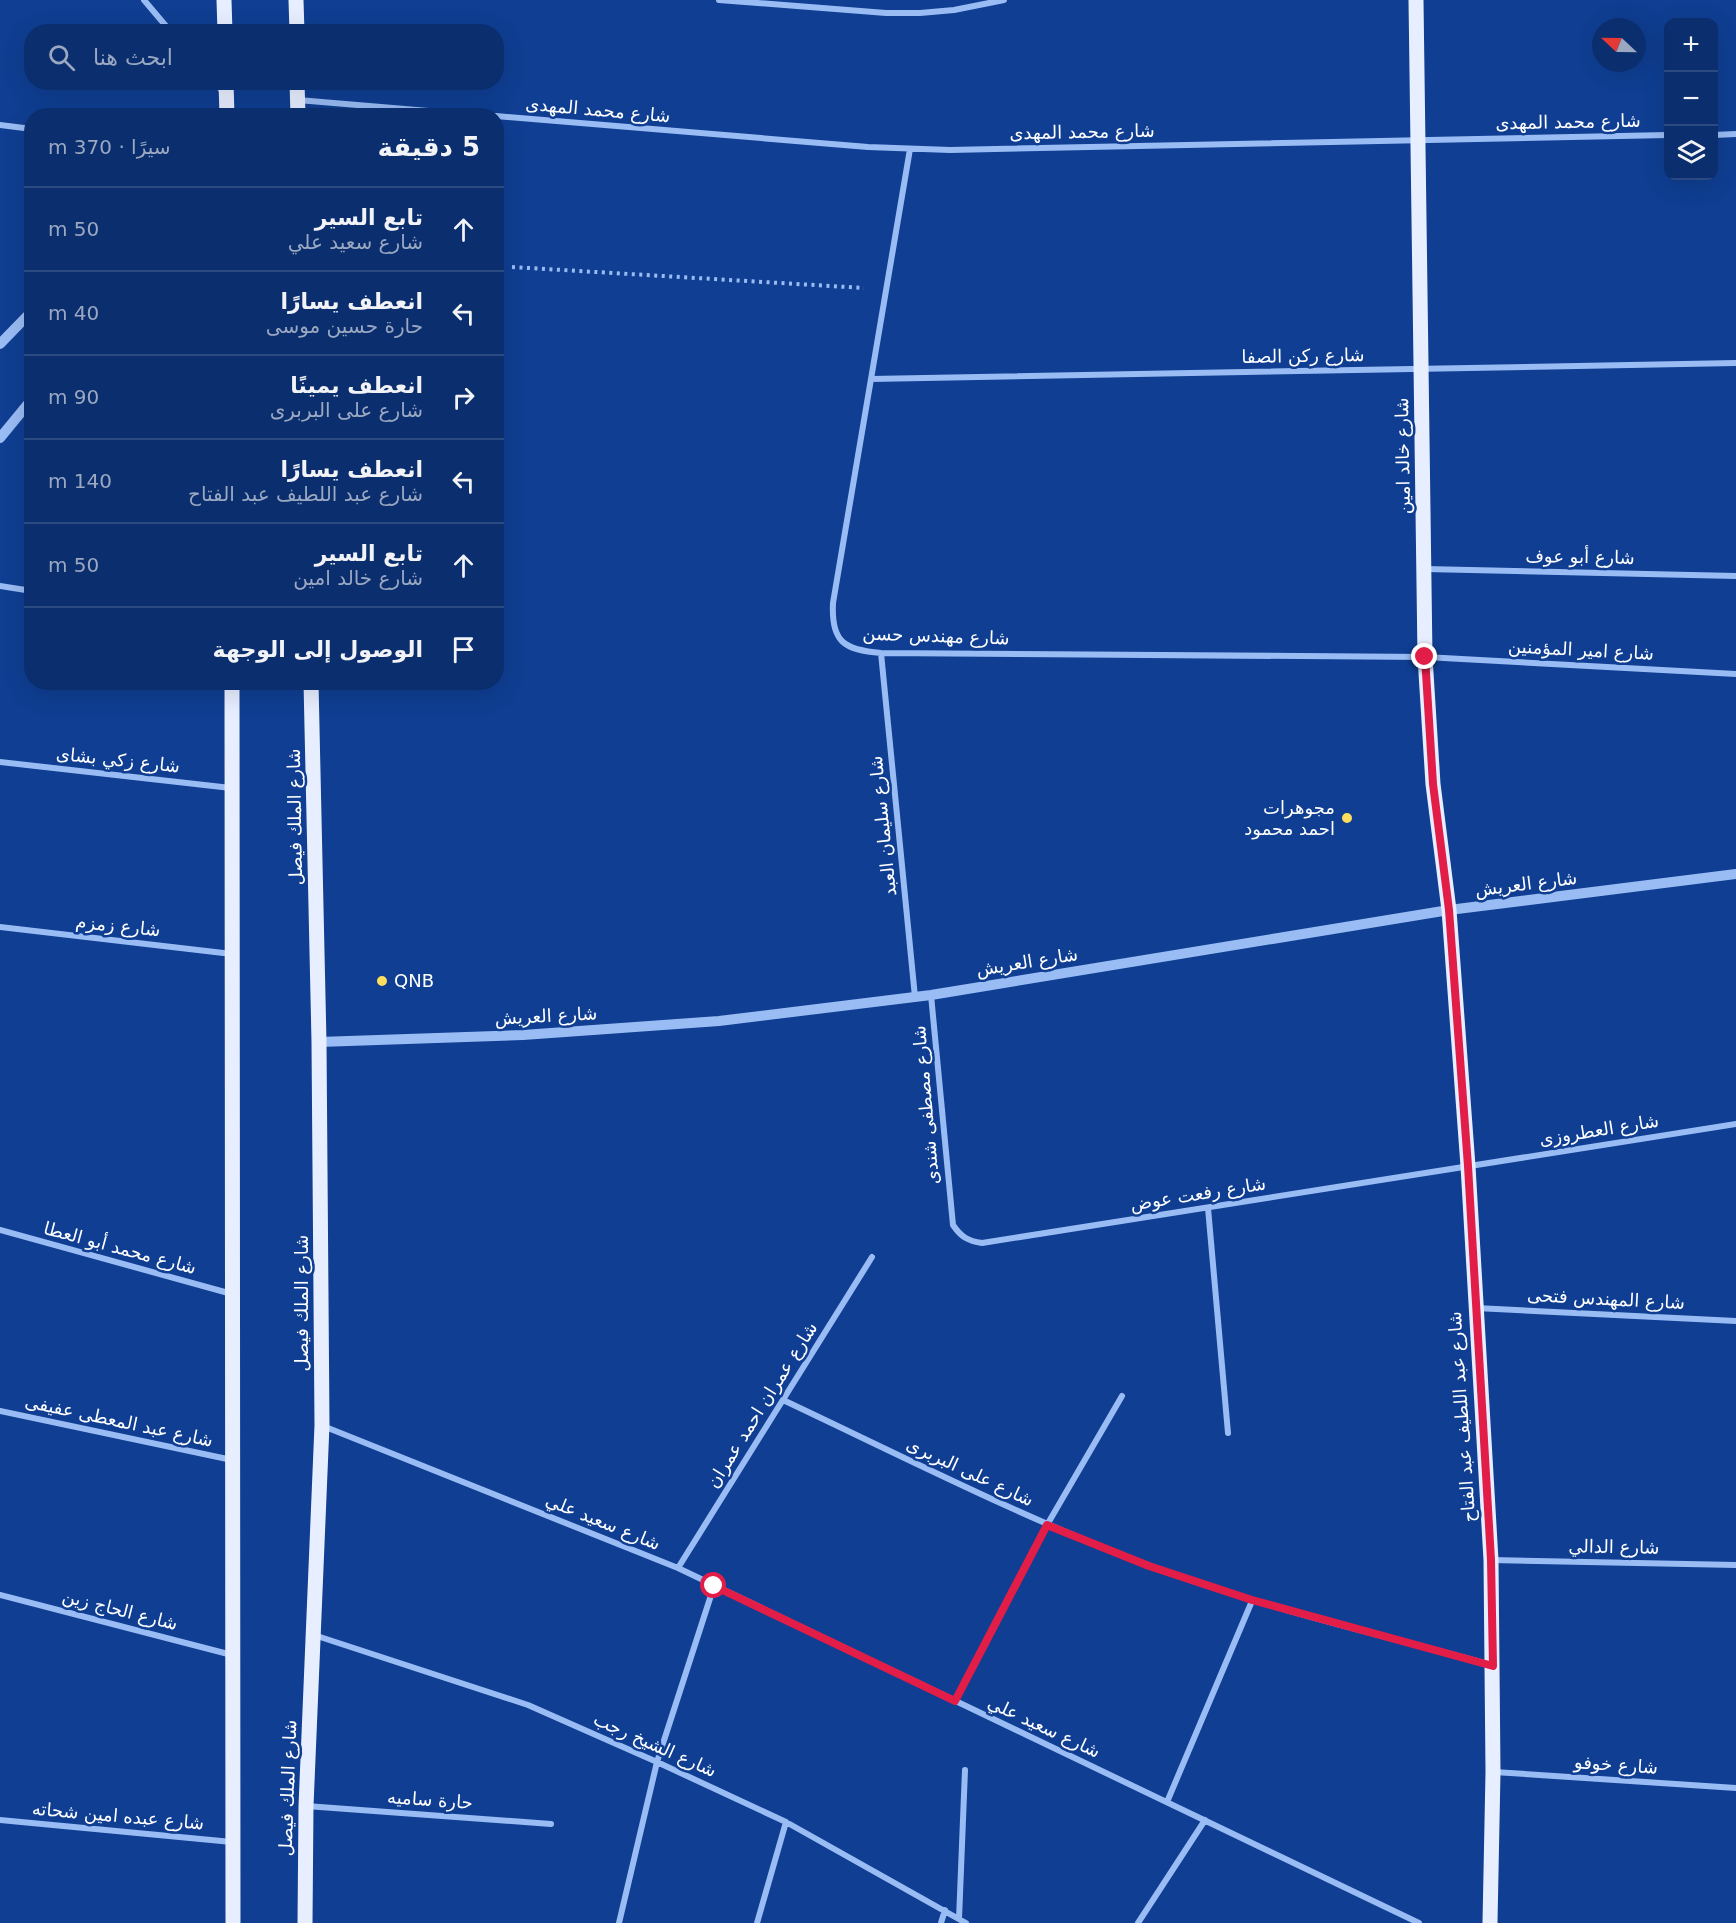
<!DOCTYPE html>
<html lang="ar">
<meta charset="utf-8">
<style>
body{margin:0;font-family:"DejaVu Sans",Cairo,sans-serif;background:#193a76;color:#f1f3f6;direction:rtl}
.controls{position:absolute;right:18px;top:18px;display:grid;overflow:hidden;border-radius:12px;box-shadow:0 6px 24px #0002}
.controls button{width:54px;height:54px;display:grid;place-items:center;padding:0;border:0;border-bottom:2px solid #2b4a81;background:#0b2e6e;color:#f1f3f6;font:30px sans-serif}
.compass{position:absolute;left:1592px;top:18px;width:54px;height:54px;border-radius:50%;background:#0b2e6e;box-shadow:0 6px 24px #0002;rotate:292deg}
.stop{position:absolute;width:18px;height:18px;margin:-14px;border:4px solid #e11d48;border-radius:50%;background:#fff}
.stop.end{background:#e11d48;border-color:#fff;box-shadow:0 2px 6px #0008}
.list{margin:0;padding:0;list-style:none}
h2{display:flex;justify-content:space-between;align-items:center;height:78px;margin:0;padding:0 24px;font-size:26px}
h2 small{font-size:20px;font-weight:400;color:#9aa8c2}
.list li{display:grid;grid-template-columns:39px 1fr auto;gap:18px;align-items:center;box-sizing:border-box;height:84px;padding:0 24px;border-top:2px solid #2b4a81}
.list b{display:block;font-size:22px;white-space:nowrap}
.list p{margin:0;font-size:20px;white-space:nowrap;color:#9aa8c2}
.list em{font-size:20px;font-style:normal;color:#9aa8c2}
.icon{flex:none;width:33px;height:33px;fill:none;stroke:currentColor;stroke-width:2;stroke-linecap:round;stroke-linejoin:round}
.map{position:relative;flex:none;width:1736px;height:1923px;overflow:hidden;direction:ltr}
.search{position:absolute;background:#0b2e6e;box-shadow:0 6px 24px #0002;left:24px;top:24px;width:480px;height:66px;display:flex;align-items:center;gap:15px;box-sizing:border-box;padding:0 21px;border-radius:24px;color:#9aa8c2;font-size:22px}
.panel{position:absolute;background:#0b2e6e;box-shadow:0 6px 24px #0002;left:24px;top:108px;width:480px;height:582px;border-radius:24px;direction:rtl}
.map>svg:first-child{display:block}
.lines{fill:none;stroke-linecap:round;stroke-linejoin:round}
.path{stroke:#9abcf4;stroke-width:4;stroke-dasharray:3 4.5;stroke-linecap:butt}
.minor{stroke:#9abcf4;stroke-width:6}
.tertiary{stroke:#9abcf4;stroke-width:10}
.primary{stroke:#e7eeff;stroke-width:15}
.route{stroke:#e11d48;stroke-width:8}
.poi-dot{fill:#ffdd5d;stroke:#0f3e92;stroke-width:2}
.labels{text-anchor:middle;stroke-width:5;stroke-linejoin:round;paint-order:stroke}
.street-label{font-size:18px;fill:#fff;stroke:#0f3e92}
.poi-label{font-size:18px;fill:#fff;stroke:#0f3e92;text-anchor:end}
</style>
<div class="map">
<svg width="1736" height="1923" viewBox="0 0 1736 1923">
<rect width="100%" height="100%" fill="#0f3e92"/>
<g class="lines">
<path class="path" d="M512 267 864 288"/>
<path class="minor" d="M144 0 171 32
M719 0 886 13H920L954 10 1004 0
M215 82 222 91
M298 100 488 116
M496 116 868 147 950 150 1668 135
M0 125 32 129
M1714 135 1736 134
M910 149 833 603C831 642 844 650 881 653L1425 657 1736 674
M871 379 1736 363
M1425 569 1736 576
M0 586 32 591
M881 653 915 997
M0 762 231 788
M0 927 232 954
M931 995 953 1225C961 1237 968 1241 982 1243L1736 1124
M1208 1208 1228 1433
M0 1230 232 1294
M1476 1308 1736 1321
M783 1400C904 1457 1023 1518 1148 1565 1260 1607 1377 1634 1492 1665
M0 1411 232 1460
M323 1426 678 1568 1419 1923
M1491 1560 1736 1565
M678 1568 872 1257
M0 1595 232 1655
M314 1635 528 1705 657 1762 786 1822 966 1923
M955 1701 1047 1525 1122 1396
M1494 1772 1736 1788
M1167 1802 1252 1601
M306 1806 551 1824
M0 1820 232 1842
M959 1919 965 1770
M619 1923 657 1762 714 1586
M757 1923 786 1822
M941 1923 945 1910
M1138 1923 1205 1820"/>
<path class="tertiary" d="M0 344 32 311
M0 438 32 399
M319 1042 523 1035 719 1021 931 995 1449 910 1736 874"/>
<path class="primary" d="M224 0 225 32
M296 0 297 32
M1416 0 1425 657 1433 784 1449 910 1468 1166 1491 1560 1493 1772 1490 1923
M226 82 227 116
M297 82 298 116
M232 682 233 1923
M305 1923 306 1806 322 1425 319 1042 311 682"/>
</g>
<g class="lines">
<path class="route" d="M714 1586 955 1701 1047 1525 1149 1566 1252 1600 1493 1666 1491 1560 1468 1166 1449 910 1433 784 1425 657"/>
</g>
<g class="poi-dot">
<circle cx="1347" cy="818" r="6"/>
<circle cx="382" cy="981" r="6"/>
</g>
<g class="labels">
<g class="street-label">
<text transform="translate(598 110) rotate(5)" y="6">شارع محمد المهدى</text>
<text transform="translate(1568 122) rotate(-1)" y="6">شارع محمد المهدى</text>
<text transform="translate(1082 132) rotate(-1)" y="6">شارع محمد المهدى</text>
<text transform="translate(1303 356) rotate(-1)" y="6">شارع ركن الصفا</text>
<text transform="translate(1403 456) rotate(-91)" y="6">شارع خالد امين</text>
<text transform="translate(1580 557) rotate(1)" y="6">شارع أبو عوف</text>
<text transform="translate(936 636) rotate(2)" y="6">شارع مهندس حسن</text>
<text transform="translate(1581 650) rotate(3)" y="6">شارع امير المؤمنين</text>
<text transform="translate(118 760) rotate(6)" y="6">شارع زكي بشاى</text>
<text transform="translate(295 817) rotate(-91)" y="6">شارع الملك فيصل</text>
<text transform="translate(883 826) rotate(-96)" y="6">شارع سليمان العبد</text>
<text transform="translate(1526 884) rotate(-7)" y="6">شارع العريش</text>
<text transform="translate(118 926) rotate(6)" y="6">شارع زمزم</text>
<text transform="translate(1027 962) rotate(-9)" y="6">شارع العريش</text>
<text transform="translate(546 1016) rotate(-3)" y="6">شارع العريش</text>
<text transform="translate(926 1105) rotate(-95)" y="6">شارع مصطفى شندى</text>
<text transform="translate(1599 1130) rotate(-9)" y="6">شارع العطروزى</text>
<text transform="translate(1198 1194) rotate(-9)" y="6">شارع رفعت عوض</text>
<text transform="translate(120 1248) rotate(15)" y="6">شارع محمد أبو العطا</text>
<text transform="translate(1606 1299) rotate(3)" y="6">شارع المهندس فتحى</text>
<text transform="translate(302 1303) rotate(-90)" y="6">شارع الملك فيصل</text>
<text transform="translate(762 1405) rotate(-58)" y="6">شارع عمران احمد عمران</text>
<text transform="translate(1462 1417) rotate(-94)" y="6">شارع عبد اللطيف عبد الفتاح</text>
<text transform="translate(119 1421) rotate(12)" y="6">شارع عبد المعطى عفيفى</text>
<text transform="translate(970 1472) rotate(25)" y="6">شارع على البربرى</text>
<text transform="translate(603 1522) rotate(22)" y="6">شارع سعيد علي</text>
<text transform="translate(1614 1547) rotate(1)" y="6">شارع الدالي</text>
<text transform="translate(120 1610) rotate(14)" y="6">شارع الحاج زين</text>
<text transform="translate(1044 1727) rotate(25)" y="6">شارع سعيد علي</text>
<text transform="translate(655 1745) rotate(24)" y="6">شارع الشيخ رجب</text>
<text transform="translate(1616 1765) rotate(4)" y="6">شارع خوفو</text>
<text transform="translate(288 1788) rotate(-88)" y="6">شارع الملك فيصل</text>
<text transform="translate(430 1800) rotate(4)" y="6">حارة ساميه</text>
<text transform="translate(118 1816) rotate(5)" y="6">شارع عبده امين شحاته</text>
</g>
<g class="poi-label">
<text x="1335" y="814">مجوهرات<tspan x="1335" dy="21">احمد محمود</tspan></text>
<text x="394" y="987" text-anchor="start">QNB</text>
</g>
</g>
</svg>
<div class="controls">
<button>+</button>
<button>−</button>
<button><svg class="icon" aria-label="layers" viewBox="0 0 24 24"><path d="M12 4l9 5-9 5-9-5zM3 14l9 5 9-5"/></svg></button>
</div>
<svg class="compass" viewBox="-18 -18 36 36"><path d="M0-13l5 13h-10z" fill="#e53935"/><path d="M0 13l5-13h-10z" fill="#9aa8c2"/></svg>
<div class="stop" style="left:714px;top:1586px"></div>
<div class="stop end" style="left:1425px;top:657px"></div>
<div class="search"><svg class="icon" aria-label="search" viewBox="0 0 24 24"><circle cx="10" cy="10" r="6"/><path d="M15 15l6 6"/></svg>ابحث هنا</div>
<section class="panel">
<h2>5 دقيقة<small>سيرًا · 370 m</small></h2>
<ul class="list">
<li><svg class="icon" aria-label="ahead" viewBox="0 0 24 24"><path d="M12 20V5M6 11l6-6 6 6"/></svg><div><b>تابع السير</b><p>شارع سعيد علي</p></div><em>50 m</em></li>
<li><svg class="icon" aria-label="left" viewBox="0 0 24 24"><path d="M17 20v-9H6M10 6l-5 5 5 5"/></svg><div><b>انعطف يسارًا</b><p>حارة حسين موسى</p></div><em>40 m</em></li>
<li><svg class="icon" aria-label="right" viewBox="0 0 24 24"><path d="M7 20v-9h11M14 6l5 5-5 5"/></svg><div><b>انعطف يمينًا</b><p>شارع على البربرى</p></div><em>90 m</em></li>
<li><svg class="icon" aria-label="left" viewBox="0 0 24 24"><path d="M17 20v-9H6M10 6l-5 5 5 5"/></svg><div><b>انعطف يسارًا</b><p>شارع عبد اللطيف عبد الفتاح</p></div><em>140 m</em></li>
<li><svg class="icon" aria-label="ahead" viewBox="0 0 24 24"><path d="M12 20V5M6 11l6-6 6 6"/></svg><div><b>تابع السير</b><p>شارع خالد امين</p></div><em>50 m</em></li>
<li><svg class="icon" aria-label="arrive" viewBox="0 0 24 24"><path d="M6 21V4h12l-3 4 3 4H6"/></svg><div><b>الوصول إلى الوجهة</b></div></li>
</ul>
</section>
</div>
